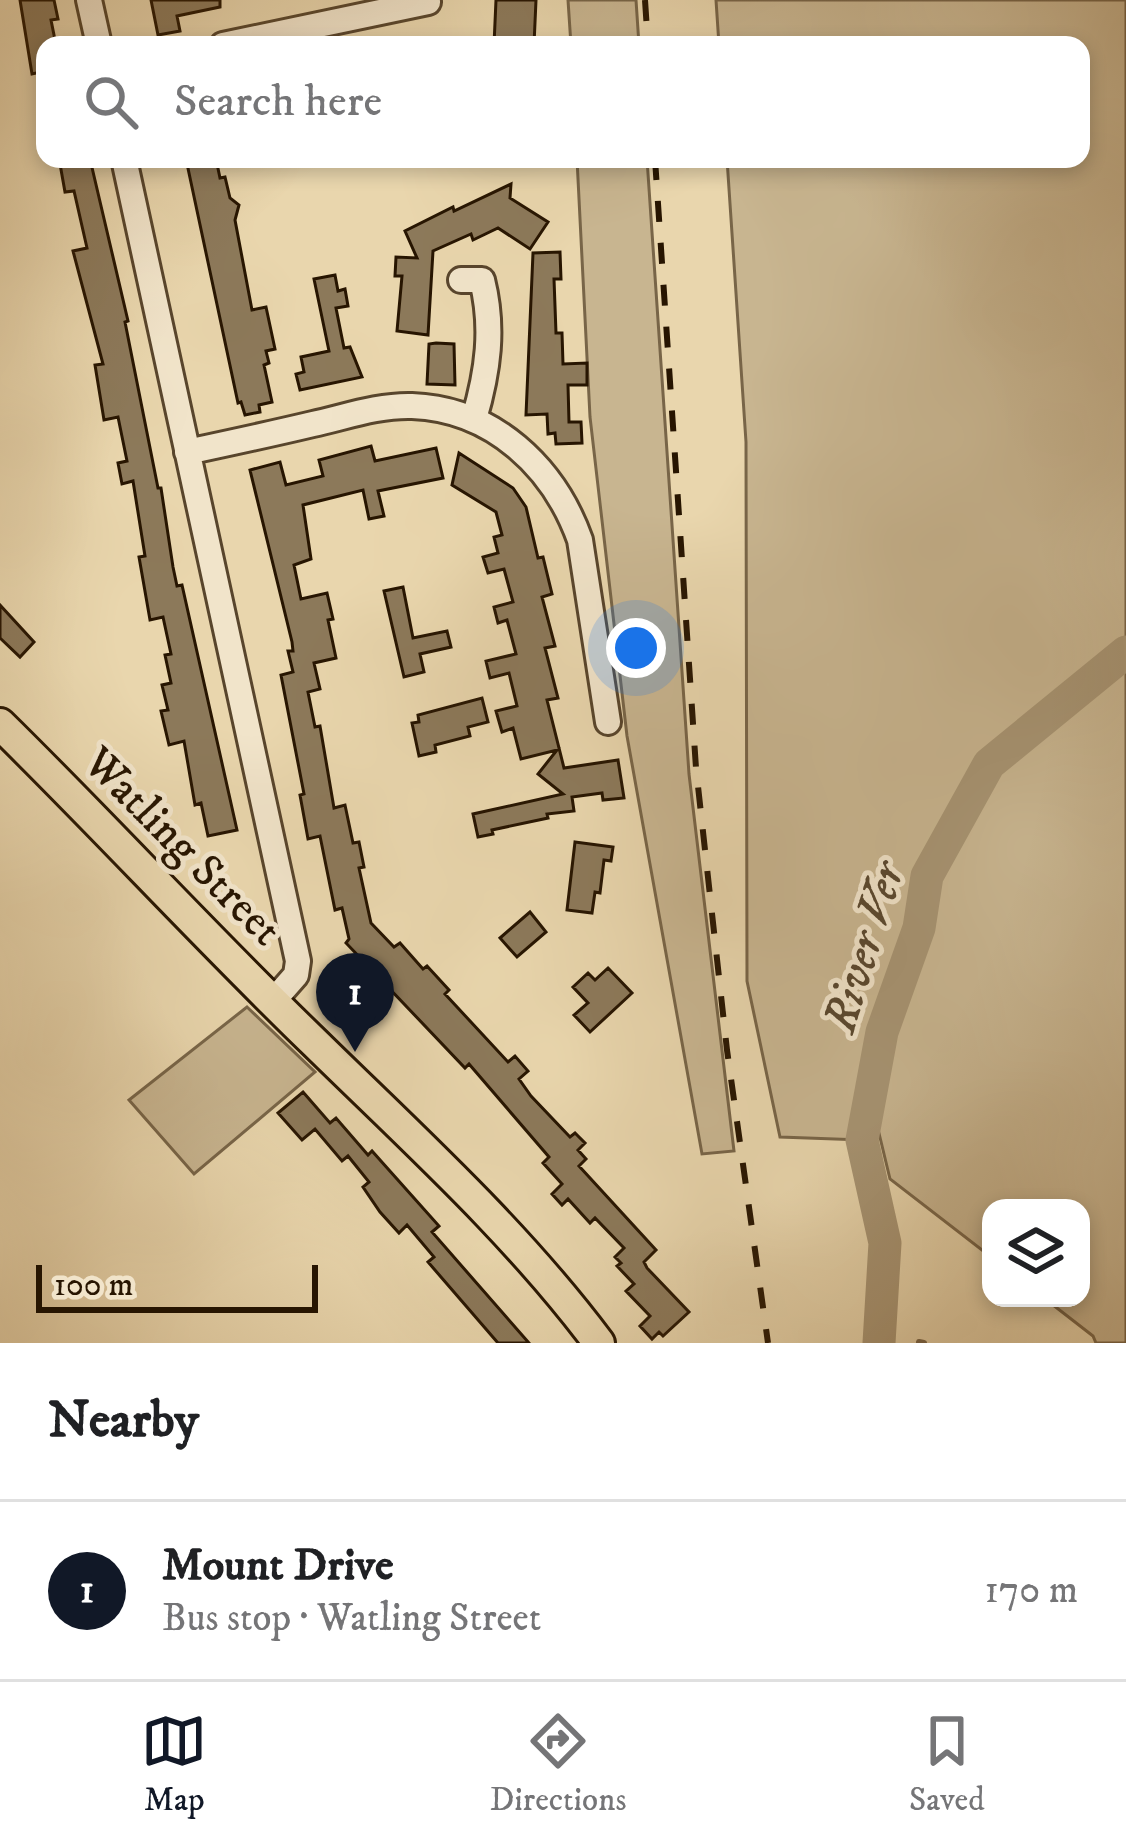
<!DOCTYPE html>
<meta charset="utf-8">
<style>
body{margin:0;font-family:"IM FELL DW Pica",serif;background:#f2f2f2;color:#202124}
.controls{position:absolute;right:36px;bottom:36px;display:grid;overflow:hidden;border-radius:24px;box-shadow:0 6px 18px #0003}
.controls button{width:108px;height:108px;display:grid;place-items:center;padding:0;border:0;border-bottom:3px solid #e0e0e0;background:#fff;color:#202124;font:60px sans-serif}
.scale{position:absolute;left:36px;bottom:30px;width:282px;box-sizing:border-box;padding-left:12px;border:6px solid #271501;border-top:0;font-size:33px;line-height:42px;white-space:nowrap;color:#271501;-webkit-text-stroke:9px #f1e4ca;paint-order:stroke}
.you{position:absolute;left:636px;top:648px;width:42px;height:42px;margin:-30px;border:9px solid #fff;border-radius:50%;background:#1a73e8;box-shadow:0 0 0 18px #1a73e833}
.badge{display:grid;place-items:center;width:78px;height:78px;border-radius:50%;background:#111827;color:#fff;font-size:39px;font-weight:700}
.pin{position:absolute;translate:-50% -99px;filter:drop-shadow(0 3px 6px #0008)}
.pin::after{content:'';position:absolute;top:63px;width:42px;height:36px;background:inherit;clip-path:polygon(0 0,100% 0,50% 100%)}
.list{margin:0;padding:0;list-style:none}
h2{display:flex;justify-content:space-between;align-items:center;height:156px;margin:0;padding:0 48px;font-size:51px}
h2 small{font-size:39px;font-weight:400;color:#757577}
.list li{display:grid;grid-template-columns:78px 1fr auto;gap:36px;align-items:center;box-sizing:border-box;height:180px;padding:0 48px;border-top:3px solid #e0e0e0}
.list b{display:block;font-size:45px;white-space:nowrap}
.list p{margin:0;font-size:39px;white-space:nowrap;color:#757577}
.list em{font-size:39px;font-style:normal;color:#757577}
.icon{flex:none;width:66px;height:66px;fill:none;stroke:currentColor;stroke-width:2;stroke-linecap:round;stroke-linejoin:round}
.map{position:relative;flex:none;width:1126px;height:1343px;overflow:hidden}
.search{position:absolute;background:#fff;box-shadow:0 6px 18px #0003;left:36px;right:36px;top:36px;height:132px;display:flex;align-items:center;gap:30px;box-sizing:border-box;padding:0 42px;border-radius:24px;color:#757577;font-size:45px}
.sheet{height:336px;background:#fff}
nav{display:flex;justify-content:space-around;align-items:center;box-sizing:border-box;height:168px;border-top:3px solid #e0e0e0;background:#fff;font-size:33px;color:#757577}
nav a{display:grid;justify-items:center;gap:6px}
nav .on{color:#111827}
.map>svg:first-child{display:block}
.green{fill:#c8b590;stroke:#786548;stroke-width:3}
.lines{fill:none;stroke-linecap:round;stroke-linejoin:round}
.stream{stroke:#746145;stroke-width:6}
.river{stroke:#a79473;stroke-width:33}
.building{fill:#8c795a;stroke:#271501;stroke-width:3}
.minor-casing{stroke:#58452c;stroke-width:30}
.major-casing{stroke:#271501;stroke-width:36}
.minor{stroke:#f1e4ca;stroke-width:24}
.major{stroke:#e9d6ad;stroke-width:30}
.rail{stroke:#271501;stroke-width:6;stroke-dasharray:21 21;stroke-linecap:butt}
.labels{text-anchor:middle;stroke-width:10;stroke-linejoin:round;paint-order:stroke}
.street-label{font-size:45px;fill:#271501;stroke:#f1e4ca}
.water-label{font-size:48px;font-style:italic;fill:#5a482f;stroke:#f1e4ca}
</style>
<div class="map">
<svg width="1126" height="1343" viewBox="0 0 1126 1343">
<rect width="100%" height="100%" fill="#e9d6ad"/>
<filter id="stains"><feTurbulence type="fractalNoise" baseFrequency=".00167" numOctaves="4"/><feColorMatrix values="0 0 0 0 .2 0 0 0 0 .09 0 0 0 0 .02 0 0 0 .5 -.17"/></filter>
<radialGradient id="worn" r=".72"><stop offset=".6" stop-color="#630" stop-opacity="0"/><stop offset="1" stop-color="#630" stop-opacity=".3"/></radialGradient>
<path class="green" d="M568 0H636L639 45H571Z
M716 0H1126V1343H1096L1093 1336 1044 1298H1081V1208H991V1257L890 1179 871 1100 862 1140 780 1137 747 981 746 442 727 159H1081V45H719Z
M577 159H647L689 774 734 1151 702 1154 627 736 590 417Z
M247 1007 315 1072 194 1174 129 1100Z"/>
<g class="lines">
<path class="stream" d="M919 1342 924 1343"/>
<path class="river" d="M879 1343 885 1243 862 1140 882 1032 919 928 927 876 989 764 1126 652"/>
</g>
<path class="building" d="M20 0H54L58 19 51 20 56 45H45V71L32 74Z
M151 0H220V7L177 16 180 31 158 35Z
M496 0H536L534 45H494Z
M90 159 128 321 125 322 158 488H161L173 567 177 586 182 585 237 830 208 836 201 803 195 805 184 741 169 745 161 711 168 710 162 685 171 683 165 655 171 654 163 617 150 620 139 557 145 556 133 481 122 484 118 463 127 461 118 417 104 420 95 365 103 364 73 251 87 248 74 191 65 192 60 164Z
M186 159H216L220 178 225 177 230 198 239 205 235 220 252 310 266 307 275 349 266 351 269 363 264 365 272 402 259 405 260 412 245 415 241 402 238 403Z
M511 184 510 198 548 222 530 249 498 228 473 240 471 234 433 251 428 335 397 331 402 276H395L396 257 417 258 405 231 453 207 454 211Z
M560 252 561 279H554L556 333H562L563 364 587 363V385H568L569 422H581L582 443 556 444 555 433 548 434 547 414 526 415 533 253Z
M335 275 338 291 345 289 348 306 336 308 344 348 350 347 362 377 300 390 296 374 304 372 301 357 329 351 314 279Z
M436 343 454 344 455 385 427 384 429 344Z
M371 446 375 461 436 448 443 478 378 491 384 516 369 519 363 490 303 505 311 559 294 565 301 599 327 593 333 619 328 620 336 658 314 663 320 689 308 692 315 727 320 726 334 808 345 805 353 843 359 842 364 867 359 868 371 923 394 947 400 943 423 969 427 966 449 990 445 994 508 1062 515 1056 528 1071 519 1079 531 1096 570 1137 575 1133 585 1143 578 1150 586 1159 579 1166 656 1250 644 1262 647 1268 689 1312 663 1336 659 1332 652 1339 640 1326 650 1316 626 1291 634 1284 617 1266 621 1263 615 1257 624 1248 595 1218 590 1223 568 1199 562 1205 552 1194 562 1184 543 1163 549 1157 469 1064 465 1068 346 943 349 939 342 908 335 910 320 836 308 839 300 795 304 794 281 675 293 672 288 651H293L292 642 250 470 280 462 286 485 323 476 319 460Z
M459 453 513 488 526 507 538 558 543 557 552 594 542 597 555 646 545 648 558 698 547 700 564 768 618 760 624 798 603 800 602 793 572 797 574 811 547 814 548 818 492 830 493 834 478 837 473 814 563 794 538 774 557 750 521 759 513 728 502 732 496 711 517 706 509 673 490 678 486 661 516 654 507 620 498 623 494 607 513 602 504 569 488 573 483 557 498 553 494 537 502 535 496 512 452 485Z
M403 587 413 638 447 631 451 647 420 654 424 672 404 677 384 591Z
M0 605 34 642 20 657 0 638Z
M482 698 488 722 468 727 470 736 435 745 436 752 419 756 412 723 419 722 418 715Z
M575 842 613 847 611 861 604 860 600 893 595 892 592 913 567 910Z
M530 912 546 932 517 957 500 938Z
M608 968 632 993 590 1032 574 1015 588 1003 573 987 588 973 595 980Z
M303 1092 330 1123 336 1118 368 1155 372 1151 439 1226 432 1232 529 1343H498L428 1262 434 1257 407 1225 399 1233 380 1212 363 1187 369 1182 348 1156 342 1161 315 1129 302 1140 278 1113Z"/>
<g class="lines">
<g class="minor-casing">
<path id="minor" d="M89 0 99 45
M223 45 428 2
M124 159 298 961 296 975 274 1000
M461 280H482C494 328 488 371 474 419
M187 452C229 443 271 434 313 424 345 417 378 405 412 406 493 409 554 467 580 540L608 722"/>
</g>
<g class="major-casing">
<path id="major" d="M0 724C107 829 208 940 316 1044 415 1141 516 1232 599 1343"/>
</g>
<use href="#minor" class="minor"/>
<use href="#major" class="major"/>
<path class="rail" d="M645 0 648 45
M655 159 696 768 727 1050 768 1343"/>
</g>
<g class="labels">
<g class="street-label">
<text transform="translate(184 845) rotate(45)" y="16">Watling Street</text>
</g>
<g class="water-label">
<text transform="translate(862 947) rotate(-73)" y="17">River Ver</text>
</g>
</g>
<rect width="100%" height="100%" filter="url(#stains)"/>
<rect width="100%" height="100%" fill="url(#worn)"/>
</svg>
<div class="controls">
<button><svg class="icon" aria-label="layers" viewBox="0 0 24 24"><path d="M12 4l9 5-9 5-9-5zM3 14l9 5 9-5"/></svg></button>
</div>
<div class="scale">100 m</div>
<div class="you"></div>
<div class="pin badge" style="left:355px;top:1052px">1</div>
<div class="search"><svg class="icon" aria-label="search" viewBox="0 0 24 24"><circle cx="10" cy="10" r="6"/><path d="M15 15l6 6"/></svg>Search here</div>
</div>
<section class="sheet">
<h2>Nearby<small></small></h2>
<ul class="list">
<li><span class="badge">1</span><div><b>Mount Drive</b><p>Bus stop · Watling Street</p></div><em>170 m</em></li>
</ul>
</section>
<nav>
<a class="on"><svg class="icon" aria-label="map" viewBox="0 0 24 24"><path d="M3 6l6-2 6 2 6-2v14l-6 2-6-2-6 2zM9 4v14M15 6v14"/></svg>Map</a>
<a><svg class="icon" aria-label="directions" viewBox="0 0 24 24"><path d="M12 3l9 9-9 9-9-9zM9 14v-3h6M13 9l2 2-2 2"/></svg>Directions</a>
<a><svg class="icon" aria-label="saved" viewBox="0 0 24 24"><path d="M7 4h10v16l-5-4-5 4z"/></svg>Saved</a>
</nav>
